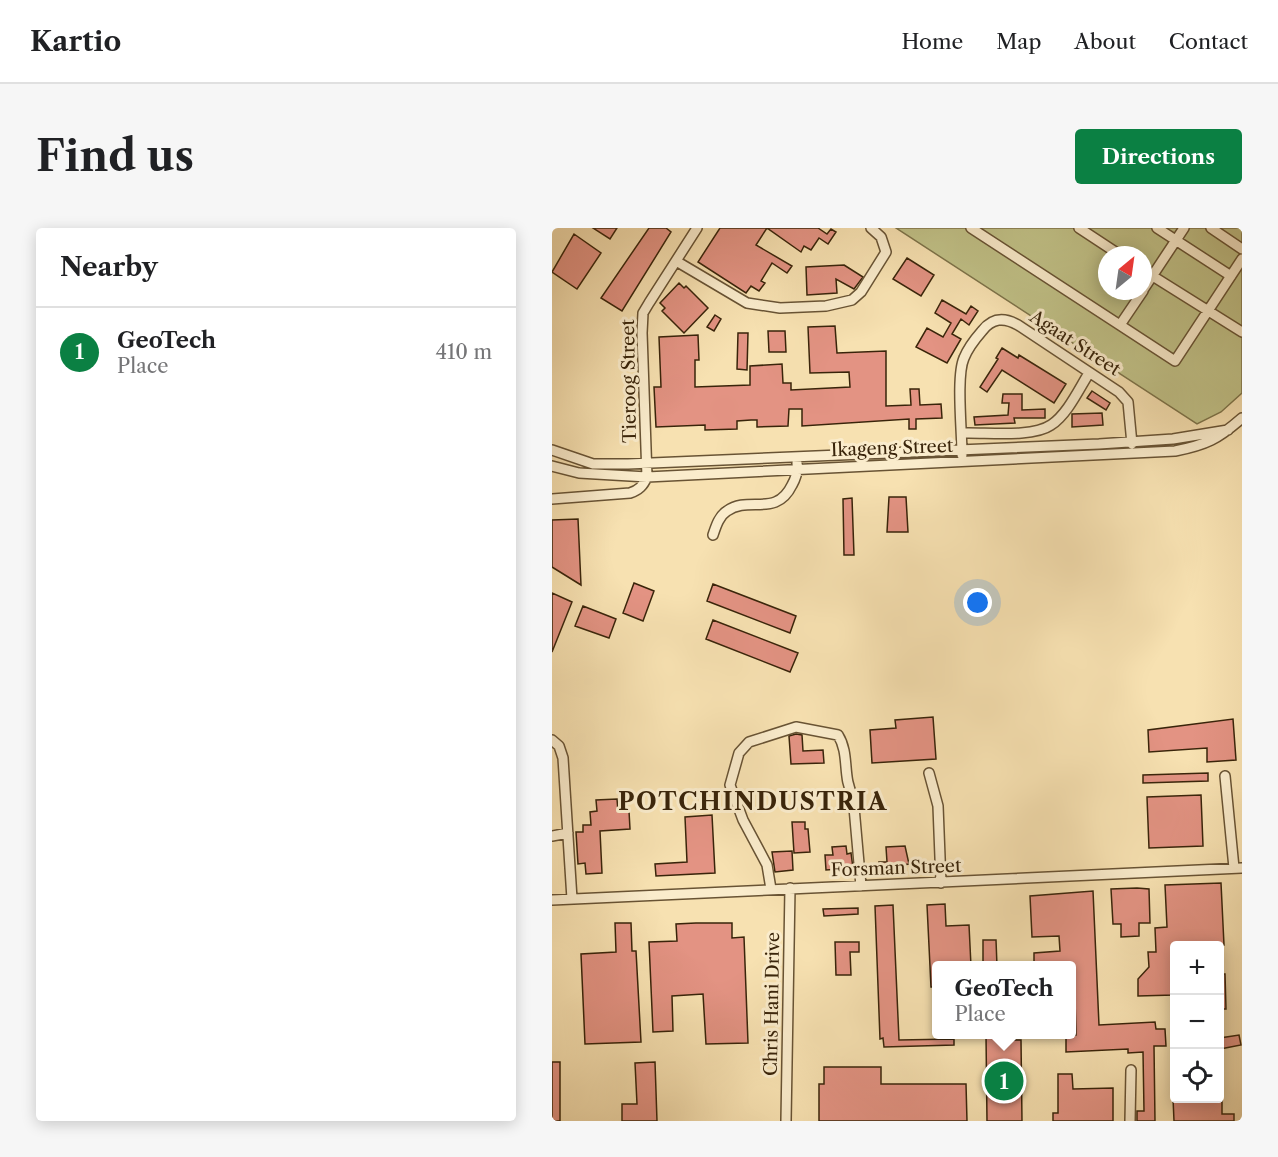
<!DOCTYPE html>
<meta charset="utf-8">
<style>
body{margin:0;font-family:"Libre Caslon Text",serif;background:#f6f6f6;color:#202124}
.controls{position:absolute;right:18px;bottom:18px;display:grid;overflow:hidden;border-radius:6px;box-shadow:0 3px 15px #0003}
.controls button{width:54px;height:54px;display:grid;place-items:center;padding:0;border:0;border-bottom:2px solid #e0e0e0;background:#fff;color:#202124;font:30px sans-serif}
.compass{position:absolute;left:546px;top:18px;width:54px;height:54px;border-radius:50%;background:#fff;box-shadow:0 3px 15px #0003;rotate:29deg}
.you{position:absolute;left:426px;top:375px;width:21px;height:21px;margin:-15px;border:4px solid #fff;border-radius:50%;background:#1a73e8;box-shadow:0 0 0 9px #1a73e833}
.badge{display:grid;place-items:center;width:39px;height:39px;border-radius:50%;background:#0b8043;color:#fff;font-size:20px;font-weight:700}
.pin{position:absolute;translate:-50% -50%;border:3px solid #fff;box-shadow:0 2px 6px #0006}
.popup{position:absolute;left:380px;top:733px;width:144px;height:78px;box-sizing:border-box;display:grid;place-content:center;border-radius:6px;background:#fff;filter:drop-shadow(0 2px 4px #0005);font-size:20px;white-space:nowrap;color:#757577}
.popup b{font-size:22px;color:#202124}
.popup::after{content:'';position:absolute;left:50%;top:100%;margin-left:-12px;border:12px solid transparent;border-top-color:#fff}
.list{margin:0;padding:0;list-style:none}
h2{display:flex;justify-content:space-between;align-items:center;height:78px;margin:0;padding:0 24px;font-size:26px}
h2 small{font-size:20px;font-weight:400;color:#757577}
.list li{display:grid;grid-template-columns:39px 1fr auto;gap:18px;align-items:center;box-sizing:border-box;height:90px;padding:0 24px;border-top:2px solid #e0e0e0}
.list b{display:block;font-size:22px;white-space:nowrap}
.list p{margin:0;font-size:20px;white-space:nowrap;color:#757577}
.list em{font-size:20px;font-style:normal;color:#757577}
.icon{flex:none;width:33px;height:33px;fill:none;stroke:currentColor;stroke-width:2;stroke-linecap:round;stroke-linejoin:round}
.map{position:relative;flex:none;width:690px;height:893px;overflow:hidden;border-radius:6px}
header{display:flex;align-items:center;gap:36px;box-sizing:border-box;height:84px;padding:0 30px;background:#fff;border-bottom:2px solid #e0e0e0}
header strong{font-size:28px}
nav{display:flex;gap:33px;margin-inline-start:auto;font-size:21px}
.intro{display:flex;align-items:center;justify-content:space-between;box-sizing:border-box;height:144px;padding:0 36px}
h1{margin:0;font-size:42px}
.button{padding:15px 27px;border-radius:6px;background:#0b8043;color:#fff;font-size:21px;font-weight:700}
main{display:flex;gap:36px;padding:0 36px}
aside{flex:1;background:#fff;border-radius:6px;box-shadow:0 3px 15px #0003}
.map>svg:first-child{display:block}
.green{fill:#c1c288;stroke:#7d7349;stroke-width:1.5;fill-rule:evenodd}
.building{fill:#e39383;stroke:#39240a;stroke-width:1.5}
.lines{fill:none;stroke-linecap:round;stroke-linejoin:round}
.minor-casing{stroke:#685334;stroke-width:12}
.minor{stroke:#faeccc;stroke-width:9}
.labels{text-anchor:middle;stroke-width:6;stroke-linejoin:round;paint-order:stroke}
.street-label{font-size:18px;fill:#39240a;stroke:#faeccc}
.district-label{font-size:24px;font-weight:bold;letter-spacing:1.5px;fill:#39240a;stroke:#faeccc}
</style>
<header>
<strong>Kartio</strong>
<nav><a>Home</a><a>Map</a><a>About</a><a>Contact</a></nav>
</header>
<div class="intro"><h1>Find us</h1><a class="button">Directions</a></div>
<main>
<aside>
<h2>Nearby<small></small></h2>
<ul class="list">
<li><span class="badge">1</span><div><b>GeoTech</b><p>Place</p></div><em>410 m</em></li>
</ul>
</aside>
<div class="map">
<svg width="690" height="893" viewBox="0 0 690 893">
<rect width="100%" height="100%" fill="#f7e1b1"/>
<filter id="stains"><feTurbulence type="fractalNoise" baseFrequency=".00333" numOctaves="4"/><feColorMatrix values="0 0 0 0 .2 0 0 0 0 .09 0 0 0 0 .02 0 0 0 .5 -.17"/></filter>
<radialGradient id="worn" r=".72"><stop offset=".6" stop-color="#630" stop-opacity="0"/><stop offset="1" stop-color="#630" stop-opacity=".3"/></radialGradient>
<path class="green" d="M344 0H690V165L669 184 645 196ZM555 27H591V63H555Z"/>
<path class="building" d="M41 0H65L58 11Z
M97 0H114L119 4 70 83 49 70Z
M168 0H215L204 17 240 38 235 45 220 35 209 53 213 55 207 63 199 58 194 65 146 34Z
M215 0H266L275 6 279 1 284 4 276 16 267 10 259 22 252 18 249 24Z
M22 6 49 25 25 61 0 44Z
M355 30 382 47 369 68 341 51Z
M292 37 311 49 302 61 284 51 285 65 255 67 254 39Z
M127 55 132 60 134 58 156 80 132 105 110 83 113 80 108 75Z
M390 72 414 86 419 78 426 83 417 97 409 91 400 106 409 111 395 135 364 119 375 100 391 109 399 95 383 85Z
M163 87 169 91 162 103 155 99Z
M283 98 285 125 334 123V178L359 177 358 161H367L368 177 389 176 390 190 364 191V201H357V191L250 198V181H237L236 198 205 199V192H199L185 193V201L153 202V197L104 199 102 159H109L107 109 146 107 147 132H143V159L198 157V138L230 136 231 155H239V162L298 159 297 144 258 145 256 99Z
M216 103H233L234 124H217Z
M186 105H196L195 142 185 141Z
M450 120 466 130 467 127 514 156 502 175 450 142 435 164 428 159 446 131 444 130Z
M540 163 558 175 554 182 535 170Z
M451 166H470V182L493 181V190H462L463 195 423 197 422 189 456 187 457 175H450Z
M550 185 551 197 520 199V186Z
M337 269H354L356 304H335Z
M300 270 302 327H292L291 271Z
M26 291 29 357 0 339V292Z
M82 355 102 363 91 393 71 385Z
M161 356 244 388 238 405 155 373Z
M0 365 20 374 0 424Z
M31 378 64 391 57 410 23 398Z
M161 392 246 425 238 444 154 411Z
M381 489 384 531 320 535 318 502 344 500 343 492Z
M681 491 684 532 655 534V520L597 524 596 502Z
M244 506 250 507 251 523 271 522 272 535 239 536 237 508Z
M656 545V553L591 555V547Z
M649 567 651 618 597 620 595 569Z
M65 571 66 583H77L78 601 48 603 50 645 34 646 33 635 26 636 24 604H31V597H39L38 584 45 583 44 572Z
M160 587 163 645 104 648 103 636 135 634 133 589Z
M240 594H253V601H256L258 624 242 625Z
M294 618 295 626 299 625 301 640 274 642 273 627H281L280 619Z
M353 618 357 636 328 640 327 634H335L334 619Z
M240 623 241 642 223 644 220 624Z
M669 655 672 717H622V767L586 768V751L597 739 596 724H604L603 700 615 699 613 657Z
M585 660 597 661 598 695H587V708L569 709V696H561L559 661Z
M541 663 547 797 603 794 604 801H613L614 818H602L603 893H585V883H592L591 824 576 825V821L514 824V807H524L523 771H519V738H482V725L508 723 507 708 480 709 478 668Z
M393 676 394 698 417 697 419 738H384V759H379L375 677Z
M341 677 347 812 402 811V817L332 819 331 810 328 811 323 678Z
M306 680V686L272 688 271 681Z
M63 695H79L80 723H84L89 814 33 816 29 726 64 724Z
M144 695H180V710L192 709 196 815 154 816 151 766 120 768 121 803 101 804 97 714 125 713 124 696Z
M431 712H444L445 738H431Z
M283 714H307V724H298L299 747H284Z
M668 746H673L674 781H668Z
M434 807H446V812H469L470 893H435Z
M687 807 689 817 668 821V810Z
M0 834H8V893H0Z
M103 834 105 893H70V876H85L83 835Z
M272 839H329V856H414L415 893H267V856H272Z
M506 846H520L521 861 561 860V893H501V885H506Z
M621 870H670V886H682V893H622Z"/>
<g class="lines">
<g class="minor-casing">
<path id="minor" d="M419 0 623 133 690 31
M527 0 568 27
M605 0 679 48
M659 0 690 21
M124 33 195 75 228 80 274 78 300 72 309 64 334 24 329 9 319 0
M591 42 690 104
M591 62 632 0
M568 97 591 63
M411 205C434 204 480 210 499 197 515 187 527 161 537 145
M0 222 41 236H76L547 216 621 211 676 202
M410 227C410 203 404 148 412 130 416 120 423 111 430 103 440 90 452 89 466 97L567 164 576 174 580 216
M0 238 27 245 95 249 623 223C654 217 666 211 690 190
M0 271 78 265C87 262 91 258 95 249L90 105 91 85 97 75 145 0
M161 307C164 298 167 288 175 283 197 267 224 290 240 257 244 250 246 242 245 235
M0 512 7 518 11 530 20 671
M377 545 386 578 389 655
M673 548 682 640
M0 608 16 605
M219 661 215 637 191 592 178 557 187 525 197 514 244 499 286 507C298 526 290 549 301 568L309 658
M0 672 690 640
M234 893 238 660
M578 893 579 842"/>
</g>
<use href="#minor" class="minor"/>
</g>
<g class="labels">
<g class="street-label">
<text transform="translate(523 115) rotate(33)" y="6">Agaat Street</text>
<text transform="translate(77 153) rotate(-91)" y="6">Tieroog Street</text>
<text transform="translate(340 220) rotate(-2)" y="6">Ikageng Street</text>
<text transform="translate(344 640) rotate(-2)" y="6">Forsman Street</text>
<text transform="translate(220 776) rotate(-89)" y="6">Chris Hani Drive</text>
</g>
<g class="district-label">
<text x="201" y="582">POTCHINDUSTRIA</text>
</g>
</g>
<rect width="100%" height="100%" filter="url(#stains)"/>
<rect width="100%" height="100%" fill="url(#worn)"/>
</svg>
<div class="controls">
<button>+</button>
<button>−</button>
<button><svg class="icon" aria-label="locate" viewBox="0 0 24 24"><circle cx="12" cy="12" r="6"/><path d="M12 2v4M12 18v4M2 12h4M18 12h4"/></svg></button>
</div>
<svg class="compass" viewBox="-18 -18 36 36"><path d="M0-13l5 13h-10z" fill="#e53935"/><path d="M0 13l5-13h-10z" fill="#757577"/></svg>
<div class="you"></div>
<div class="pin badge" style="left:452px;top:853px">1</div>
<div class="popup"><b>GeoTech</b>Place</div>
</div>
</main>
